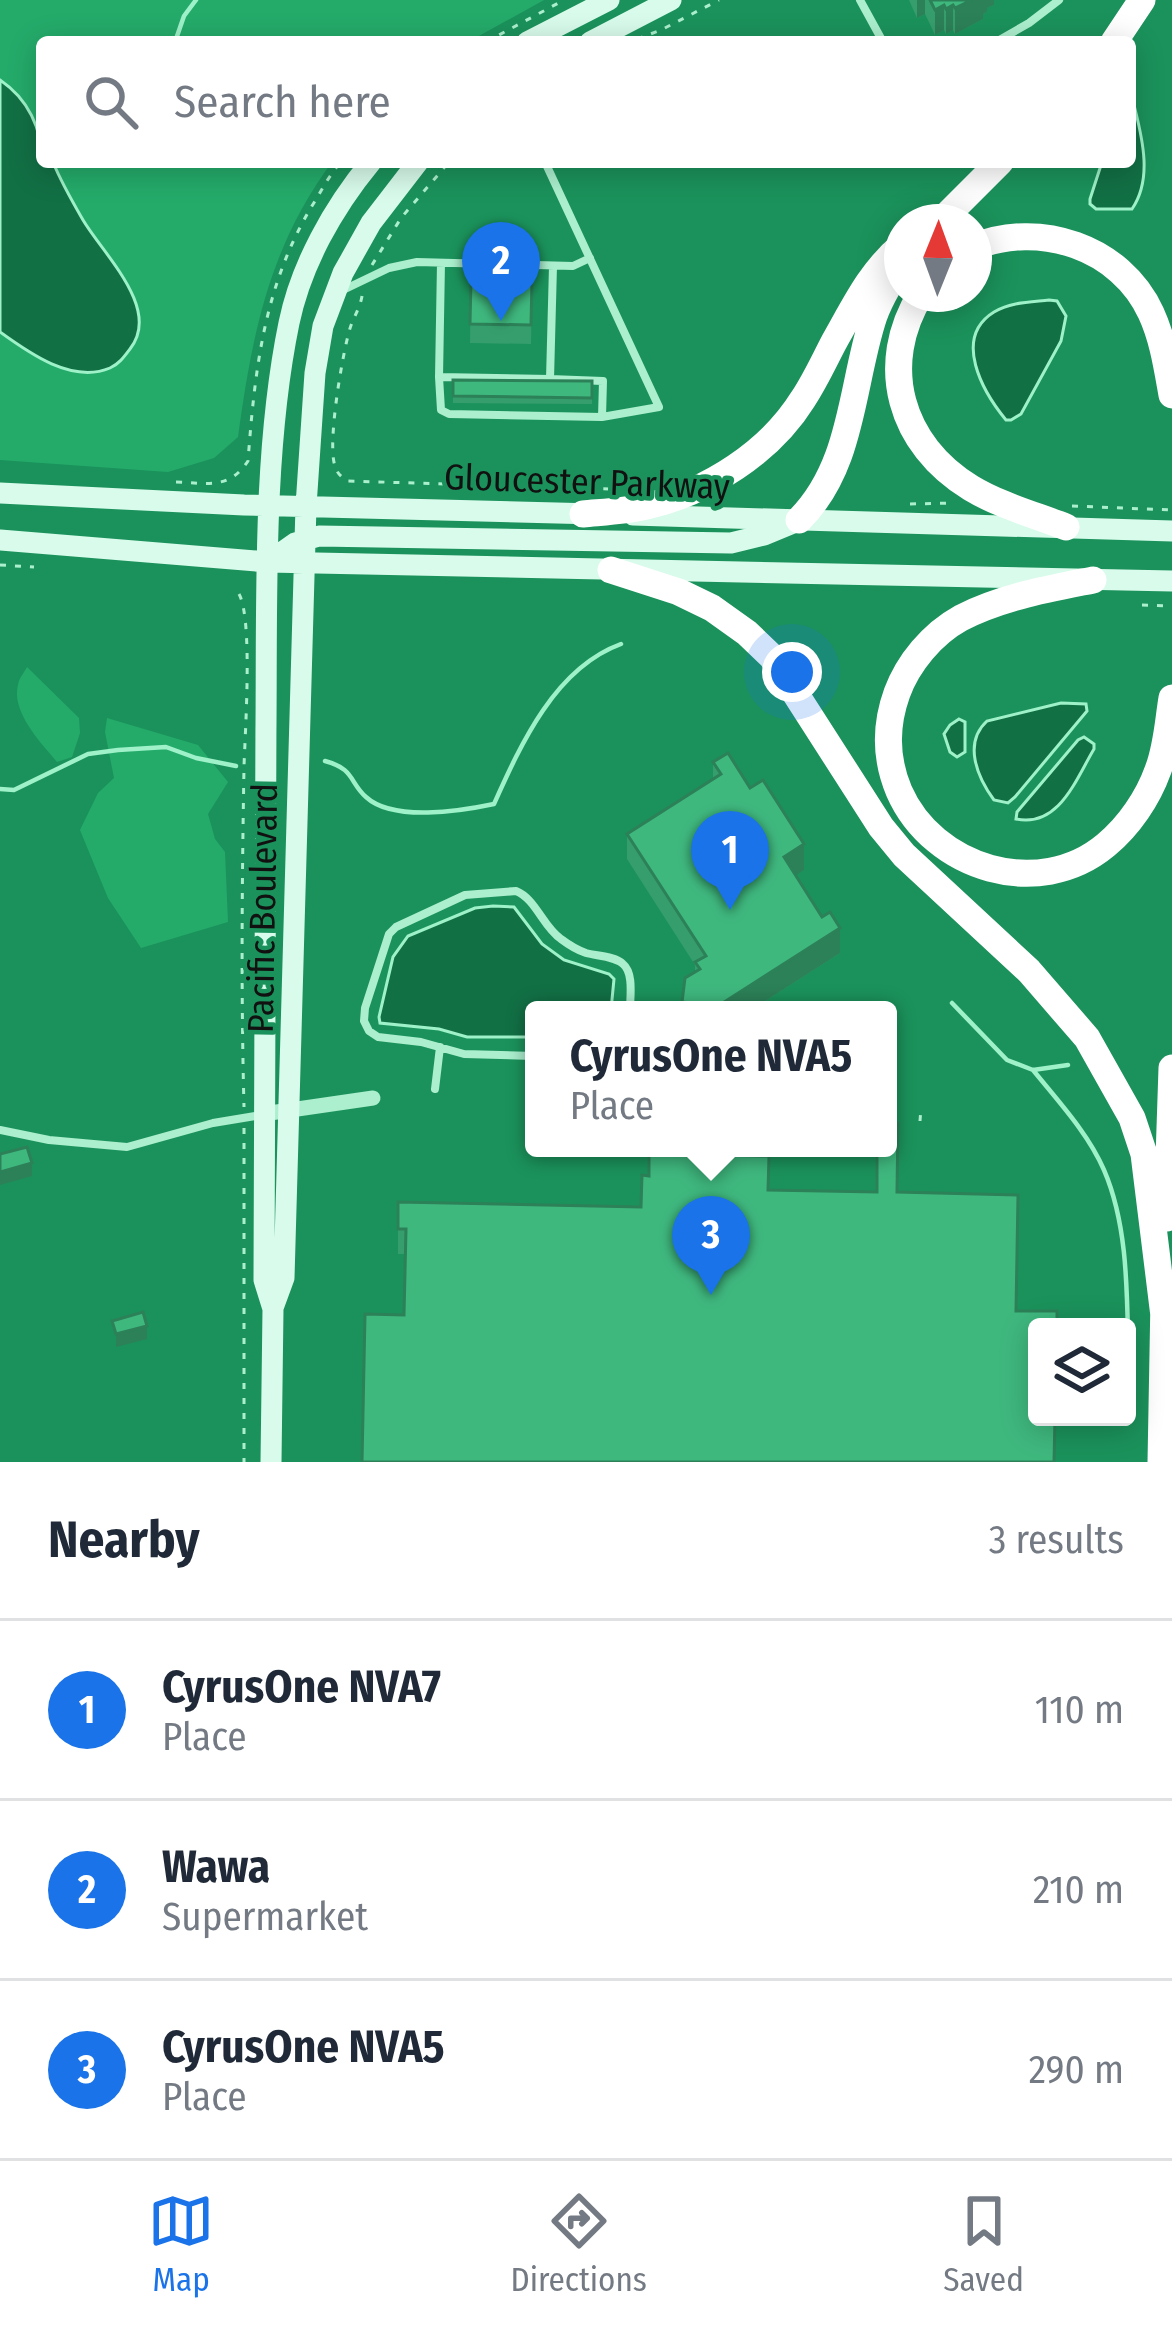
<!DOCTYPE html>
<style>
body{margin:0;font-family:"Fira Sans Condensed",sans-serif;background:#f2f2f3;color:#1f2937}
.controls{position:absolute;right:36px;bottom:36px;display:grid;overflow:hidden;border-radius:12px;box-shadow:0 6px 30px #0003}
.controls button{width:108px;height:108px;display:grid;place-items:center;padding:0;border:0;border-bottom:3px solid #e0e1e3;background:#fff;color:#1f2937;font:60px sans-serif}
.compass{position:absolute;left:884px;top:204px;width:108px;height:108px;border-radius:50%;background:#fff;box-shadow:0 6px 30px #0003;rotate:1deg}
.you{position:absolute;left:792px;top:672px;width:42px;height:42px;margin:-30px;border:9px solid #fff;border-radius:50%;background:#1a73e8;box-shadow:0 0 0 18px #1a73e833}
.badge{display:grid;place-items:center;width:78px;height:78px;border-radius:50%;background:#1a73e8;color:#fff;font-size:39px;font-weight:700}
.pin{position:absolute;translate:-50% -99px;filter:drop-shadow(0 3px 6px #0008)}
.pin::after{content:'';position:absolute;top:63px;width:42px;height:36px;background:inherit;clip-path:polygon(0 0,100% 0,50% 100%)}
.popup{position:absolute;left:525px;top:1001px;width:372px;height:156px;box-sizing:border-box;display:grid;place-content:center;border-radius:12px;background:#fff;filter:drop-shadow(0 3px 9px #0005);font-size:39px;white-space:nowrap;color:#747a83}
.popup b{font-size:45px;color:#1f2937}
.popup::after{content:'';position:absolute;left:50%;top:100%;margin-left:-24px;border:24px solid transparent;border-top-color:#fff}
.list{margin:0;padding:0;list-style:none}
h2{display:flex;justify-content:space-between;align-items:center;height:156px;margin:0;padding:0 48px;font-size:51px}
h2 small{font-size:39px;font-weight:400;color:#747a83}
.list li{display:grid;grid-template-columns:78px 1fr auto;gap:36px;align-items:center;box-sizing:border-box;height:180px;padding:0 48px;border-top:3px solid #e0e1e3}
.list b{display:block;font-size:45px;white-space:nowrap}
.list p{margin:0;font-size:39px;white-space:nowrap;color:#747a83}
.list em{font-size:39px;font-style:normal;color:#747a83}
.icon{flex:none;width:66px;height:66px;fill:none;stroke:currentColor;stroke-width:2;stroke-linecap:round;stroke-linejoin:round}
.map{position:relative;flex:none;width:1172px;height:1462px;overflow:hidden}
.search{position:absolute;background:#fff;box-shadow:0 6px 30px #0003;left:36px;right:36px;top:36px;height:132px;display:flex;align-items:center;gap:30px;box-sizing:border-box;padding:0 42px;border-radius:12px;color:#747a83;font-size:45px}
.sheet{height:696px;background:#fff}
nav{display:flex;justify-content:space-around;align-items:center;box-sizing:border-box;height:168px;border-top:3px solid #e0e1e3;background:#fff;font-size:33px;color:#747a83}
nav a{display:grid;justify-items:center;gap:6px}
nav .on{color:#1a73e8}
.map>svg:first-child{display:block}
.green{fill:#24ab6a}
.water{fill:#127045;stroke:#9ef1c8;stroke-width:3}
.lines{fill:none;stroke-linecap:round;stroke-linejoin:round}
.stream{stroke:#9ef1c8;stroke-width:4.5}
.path{stroke:#abefce;stroke-width:3;stroke-dasharray:6 9;stroke-linecap:butt}
.service{stroke:#abefce;stroke-width:8}
.minor{stroke:#abefce;stroke-width:15}
.secondary{stroke:#d8fbeb;stroke-width:21}
.motorway{stroke:#fff;stroke-width:27}
.wall{fill:#369e6c}
.shaded-wall{fill:#2c8158}
.building{fill:#3fb87e;stroke:#2c8158;stroke-width:3}
.labels{text-anchor:middle;stroke-width:9;stroke-linejoin:round;paint-order:stroke}
.street-label{font-size:36px;fill:#111;stroke:#1b925b}
</style>
<div class="map">
<svg width="1172" height="1462" viewBox="0 0 1172 1462">
<rect width="100%" height="100%" fill="#1b925b"/>
<path class="green" d="M0 0H544L468 42H42V162H332C269 247 252 335 238 437L214 458 168 472 0 460Z
M27 667 79 718 80 733 72 757 57 762C41 743 11 712 18 685 19 678 24 673 27 667Z
M107 718 198 745 228 782 208 814 215 839 225 852 228 922 141 948 108 898 80 830 98 793 114 778 105 732Z"/>
<path class="water" d="M0 80C28 99 42 128 42 162H53C61 182 72 201 83 220 103 254 162 309 130 349 124 357 119 364 110 368 72 384 29 353 0 332Z
M1135 109C1143 141 1152 180 1132 209H1096L1090 204V199L1102 162H1130V115Z
M1049 300 1057 301 1066 316 1061 341 1021 414 1011 420H1006C983 392 952 338 994 312 1010 302 1031 302 1049 300Z
M1061 703 1086 704 1087 711 1015 797 1008 803 994 800C977 777 963 743 987 721Z
M959 719 965 722V752L957 757 950 752 944 734 950 725Z
M1084 737 1094 744V749C1076 779 1059 828 1016 819L1017 812 1078 740Z
M493 906 514 907 542 944 564 960 609 974 614 979 611 1010H534V1037H467L439 1029 380 1023 379 1017 393 957 408 936 475 908Z"/>
<g class="lines">
<path class="stream" d="M175 42 184 16 196 0
M325 761C355 769 349 782 366 797 393 822 461 811 494 804 521 744 555 668 621 644
M0 789 14 790 88 754 118 750 166 747 196 758 236 766
M952 1003 1007 1060 1033 1070 1068 1065
M1033 1070C1058 1101 1088 1133 1104 1170 1126 1221 1127 1282 1128 1337"/>
<path class="path" d="M637 39 661 30 719 0
M486 42 564 0
M372 265 401 218 449 162
M362 296C360 309 352 319 349 332 342 357 327 444 335 466 338 475 340 475 347 481L613 489
M176 482C207 483 229 490 248 461 255 368 264 283 315 201 323 188 330 174 341 162
M910 504 954 503
M1072 506 1172 510
M0 565 34 567
M239 594C253 619 245 732 244 767 242 880 241 993 244 1107
M1142 605 1172 606
M920 1121 921 1108
M244 1128V1462"/>
<path class="service" d="M860 0 883 42
M996 42 1029 23 1059 0
M441 263 439 377 550 379 553 266
M341 291 389 268 417 262 573 266 590 258
M439 377 441 410 449 414 602 417 659 407 545 162
M550 379 603 381 602 417
M534 1056 464 1054 421 1042 378 1037 369 1031 364 1021 365 1008 389 934 396 927 465 895 516 891C536 899 543 927 561 939 569 945 577 950 586 953 597 956 615 956 623 964 634 973 630 997 630 1010
M435 1089 440 1047
M0 1130 49 1140 127 1147 213 1123 261 1115"/>
<path class="minor" d="M263 1114 373 1098"/>
<path class="secondary" d="M527 42 609 0
M590 42 671 0
M0 493 244 505 596 514
M633 515 1172 531
M0 540 268 562 1172 581
M268 562 295 543 319 536 731 543 764 535 793 523
M273 1308 284 1278 306 506 315 373 323 326 343 273 371 223 418 162
M271 1462 273 1309 264 1280C263 1094 264 909 266 724 267 595 263 449 289 323 301 265 333 208 371 162"/>
<path class="motorway" d="M1114 42 1142 0
M940 222 1000 162
M974 247C1039 220 1121 247 1151 313 1163 339 1167 367 1172 395
M921 294C877 365 900 445 971 488 999 505 1035 515 1066 527
M583 514C604 512 627 511 647 506 708 492 770 452 803 399 815 381 824 361 834 342 854 307 870 272 902 245
M799 520C852 467 851 390 872 322 878 301 890 282 902 264
M611 570 679 592 712 608 747 633 772 657 881 827 904 855 1029 971 1087 1038 1132 1118 1144 1154 1164 1316
M1093 580C1048 589 1002 597 961 618 932 634 908 663 897 693 885 726 886 760 899 791 933 869 1039 901 1106 845 1129 826 1148 798 1158 770 1167 747 1168 722 1172 698
M1167 1218 1172 1068
M1161 1462 1164 1298"/>
</g>
<path class="wall" d="M909 0H994V5L987 8V12L983 14V19L955 34 953 30 946 34 944 30 935 35 925 14 917 18Z
M471 279 532 280 531 344 470 343Z
M453 380 592 381V404L453 403Z
M713 762 804 870 795 875 840 953 751 1010H682V1002L695 971V965L627 859V834L713 779Z
M768 1190 898 1192 404 1315 406 1254H398V1202L641 1207Z"/>
<path class="shaded-wall" d="M917 0H925V14L917 18Z
M972 0H994V5L987 8V12L983 14V19L955 34V8Z
M944 5V30L935 35V10Z
M953 5V30L946 34V9Z
M804 844V870L784 883V857Z
M840 928V953L751 1010H718V1006Z
M32 1163V1176L0 1185V1172Z
M147 1326V1339L116 1347V1334Z"/>
<path class="building" d="M930 0H972L955 8 953 5 946 9 944 5 935 10Z
M471 279 532 280 531 325 470 324Z
M453 380 592 381V398L453 396Z
M728 753 750 788 763 780 804 844 784 857 822 917 830 912 840 928 718 1006 682 1002 685 978 700 969 695 962 706 956 627 834 721 774 713 762Z
M888 1123H898L897 1192 1018 1195 1016 1311H1057V1327H1037V1417H1055L1054 1462H362L365 1314 404 1315 406 1229H398V1202L641 1207 642 1175 649 1176V1154L769 1156 768 1190 877 1192V1148H888Z
M27 1147 32 1163 0 1172V1154Z
M143 1312 147 1326 116 1334 112 1321Z"/>
<g class="labels">
<g class="street-label">
<text transform="translate(587 481) rotate(2)" y="13">Gloucester Parkway</text>
<text transform="translate(262 908) rotate(-89)" y="13">Pacific Boulevard</text>
</g>
</g>
</svg>
<div class="controls">
<button><svg class="icon" aria-label="layers" viewBox="0 0 24 24"><path d="M12 4l9 5-9 5-9-5zM3 14l9 5 9-5"/></svg></button>
</div>
<svg class="compass" viewBox="-18 -18 36 36"><path d="M0-13l5 13h-10z" fill="#e53935"/><path d="M0 13l5-13h-10z" fill="#747a83"/></svg>
<div class="you"></div>
<div class="pin badge" style="left:730px;top:910px">1</div>
<div class="pin badge" style="left:501px;top:321px">2</div>
<div class="pin badge" style="left:711px;top:1295px">3</div>
<div class="popup"><b>CyrusOne NVA5</b>Place</div>
<div class="search"><svg class="icon" aria-label="search" viewBox="0 0 24 24"><circle cx="10" cy="10" r="6"/><path d="M15 15l6 6"/></svg>Search here</div>
</div>
<section class="sheet">
<h2>Nearby<small>3 results</small></h2>
<ul class="list">
<li><span class="badge">1</span><div><b>CyrusOne NVA7</b><p>Place</p></div><em>110 m</em></li>
<li><span class="badge">2</span><div><b>Wawa</b><p>Supermarket</p></div><em>210 m</em></li>
<li><span class="badge">3</span><div><b>CyrusOne NVA5</b><p>Place</p></div><em>290 m</em></li>
</ul>
</section>
<nav>
<a class="on"><svg class="icon" aria-label="map" viewBox="0 0 24 24"><path d="M3 6l6-2 6 2 6-2v14l-6 2-6-2-6 2zM9 4v14M15 6v14"/></svg>Map</a>
<a><svg class="icon" aria-label="directions" viewBox="0 0 24 24"><path d="M12 3l9 9-9 9-9-9zM9 14v-3h6M13 9l2 2-2 2"/></svg>Directions</a>
<a><svg class="icon" aria-label="saved" viewBox="0 0 24 24"><path d="M7 4h10v16l-5-4-5 4z"/></svg>Saved</a>
</nav>
